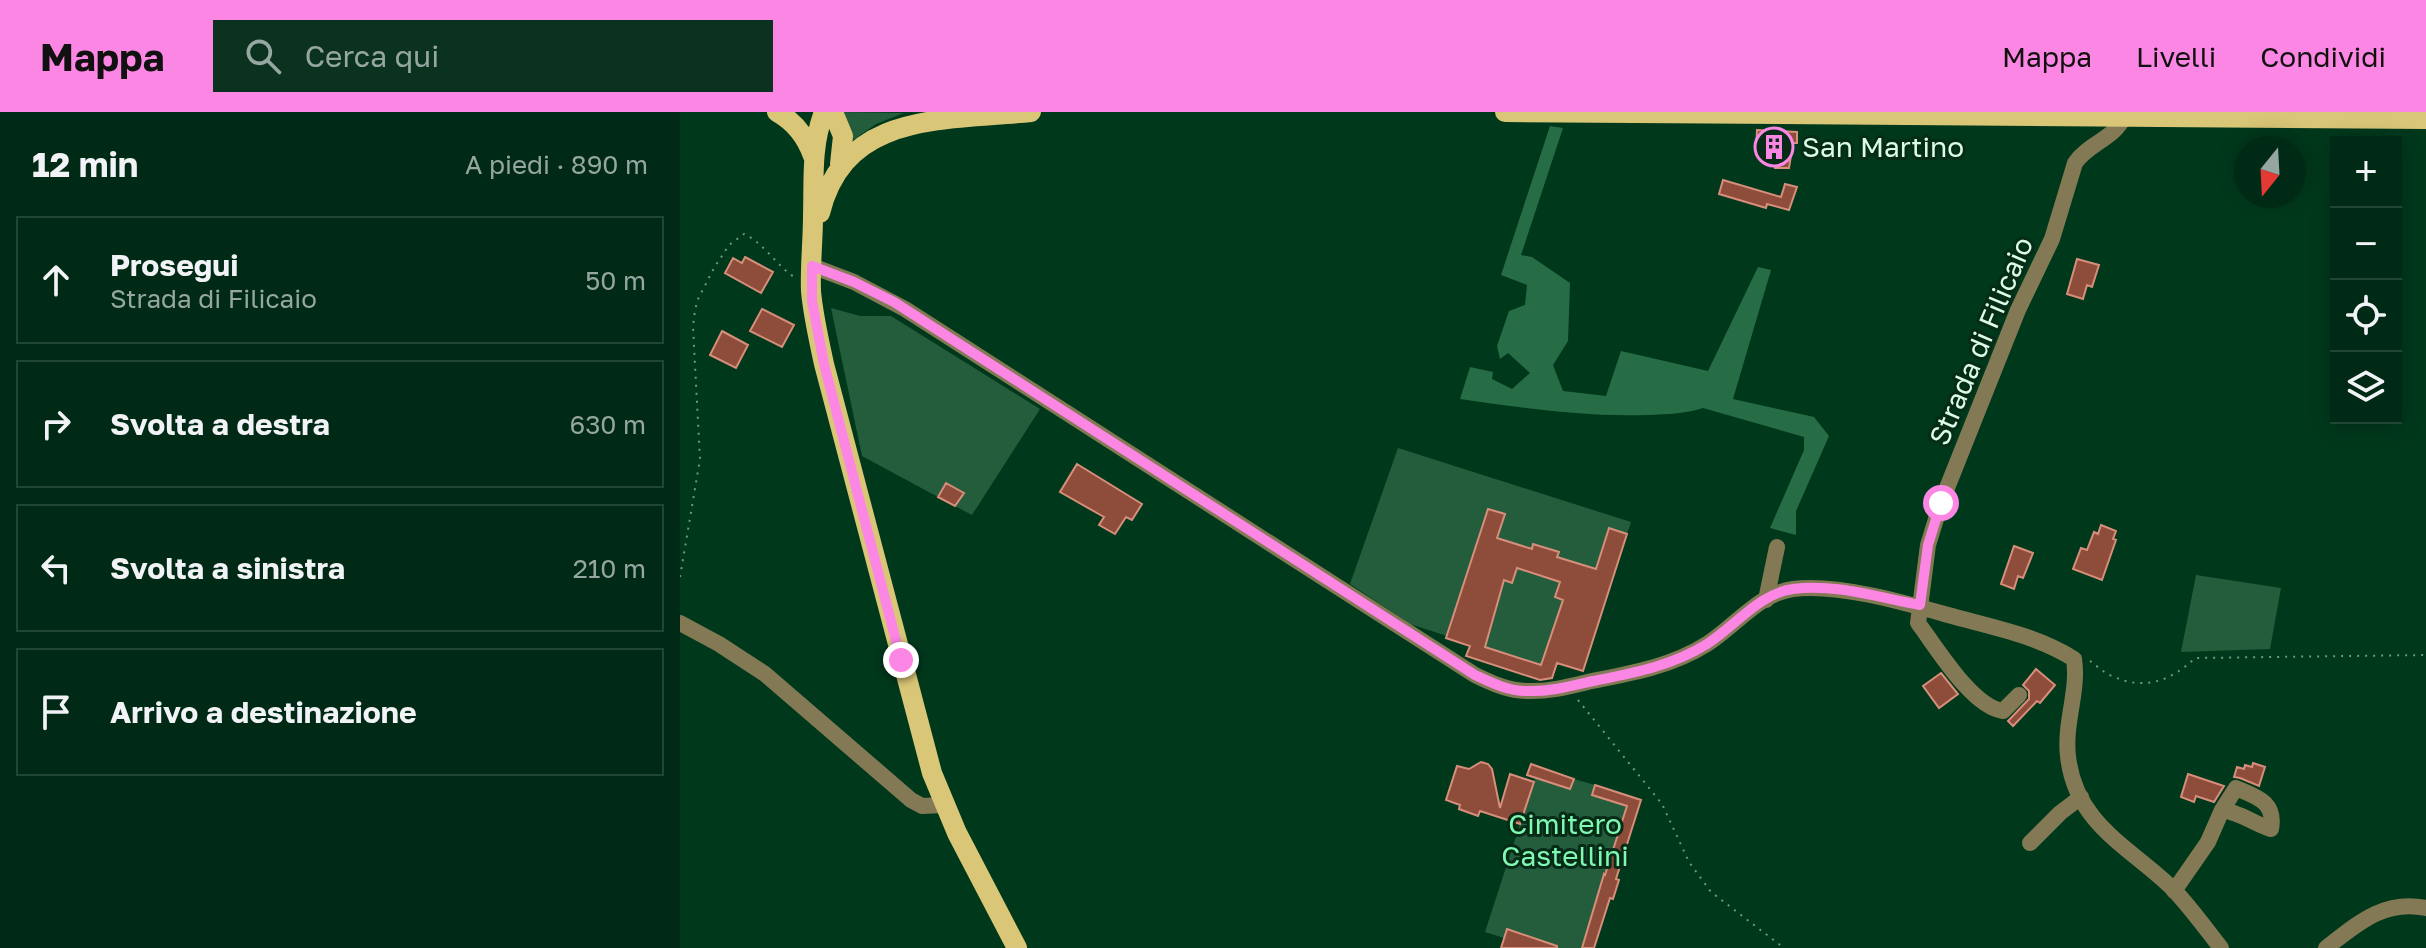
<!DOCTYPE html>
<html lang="it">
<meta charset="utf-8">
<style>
body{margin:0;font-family:"Golos Text",sans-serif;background:#0a321e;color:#f1f3f6}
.controls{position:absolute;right:24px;top:24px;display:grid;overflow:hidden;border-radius:0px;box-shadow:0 4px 20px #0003}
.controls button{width:72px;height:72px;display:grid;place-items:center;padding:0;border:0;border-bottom:2px solid #224634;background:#002a15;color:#f1f3f6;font:40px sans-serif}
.compass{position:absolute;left:1554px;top:24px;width:72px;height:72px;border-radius:50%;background:#002a15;box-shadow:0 4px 20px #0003;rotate:198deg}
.stop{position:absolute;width:24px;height:24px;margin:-18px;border:6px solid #fc86e3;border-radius:50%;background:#fff}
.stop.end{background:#fc86e3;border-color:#fff;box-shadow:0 2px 8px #0008}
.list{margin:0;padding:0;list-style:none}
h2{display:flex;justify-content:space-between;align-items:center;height:104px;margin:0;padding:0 32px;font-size:34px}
h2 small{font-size:26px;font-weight:400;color:#95a7a0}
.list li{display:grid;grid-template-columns:52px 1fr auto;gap:24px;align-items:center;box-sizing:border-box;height:128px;margin:0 16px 16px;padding:0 16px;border:2px solid #224634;border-radius:0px}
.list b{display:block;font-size:30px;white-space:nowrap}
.list p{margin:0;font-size:26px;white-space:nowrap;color:#95a7a0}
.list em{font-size:26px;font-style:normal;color:#95a7a0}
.icon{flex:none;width:44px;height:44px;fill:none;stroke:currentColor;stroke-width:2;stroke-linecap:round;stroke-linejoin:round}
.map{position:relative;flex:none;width:1746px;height:836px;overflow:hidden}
header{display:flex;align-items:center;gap:48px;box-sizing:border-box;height:112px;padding:0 40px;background:#fc86e3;color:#111}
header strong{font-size:38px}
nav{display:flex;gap:44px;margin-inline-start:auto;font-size:28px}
.search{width:560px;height:72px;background:#0a321e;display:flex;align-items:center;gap:20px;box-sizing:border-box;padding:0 28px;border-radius:0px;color:#95a7a0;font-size:30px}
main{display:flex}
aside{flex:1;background:#002a15}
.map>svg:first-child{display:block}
.green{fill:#245d3c;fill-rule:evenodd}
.forest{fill:#266d46}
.building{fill:#8e4c3a;stroke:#d78e7b;stroke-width:2;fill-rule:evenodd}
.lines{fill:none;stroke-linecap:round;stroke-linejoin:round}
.path{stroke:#6c997f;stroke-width:2;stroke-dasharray:2 6;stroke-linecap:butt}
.minor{stroke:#837a55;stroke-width:16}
.major{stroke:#d9c677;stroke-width:20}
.route{stroke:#fc86e3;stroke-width:10}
.labels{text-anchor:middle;stroke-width:6;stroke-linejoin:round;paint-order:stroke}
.poi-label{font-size:28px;fill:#dbfde6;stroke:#062b17;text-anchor:start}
.street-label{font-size:28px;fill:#dbfde6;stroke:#062b17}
.park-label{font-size:28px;fill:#7ff9b1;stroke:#062b17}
</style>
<header>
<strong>Mappa</strong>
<div class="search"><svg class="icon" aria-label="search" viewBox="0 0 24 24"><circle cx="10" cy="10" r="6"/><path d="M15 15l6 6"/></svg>Cerca qui</div>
<nav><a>Mappa</a><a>Livelli</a><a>Condividi</a></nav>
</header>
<main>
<aside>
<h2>12 min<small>A piedi · 890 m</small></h2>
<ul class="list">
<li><svg class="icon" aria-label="ahead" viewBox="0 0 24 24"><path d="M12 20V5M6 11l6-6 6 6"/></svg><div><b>Prosegui</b><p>Strada di Filicaio</p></div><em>50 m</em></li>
<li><svg class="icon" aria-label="right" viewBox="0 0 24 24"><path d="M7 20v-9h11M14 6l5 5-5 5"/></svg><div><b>Svolta a destra</b></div><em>630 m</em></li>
<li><svg class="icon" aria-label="left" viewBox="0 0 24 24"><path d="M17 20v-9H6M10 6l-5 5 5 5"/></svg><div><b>Svolta a sinistra</b></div><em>210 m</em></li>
<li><svg class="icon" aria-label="arrive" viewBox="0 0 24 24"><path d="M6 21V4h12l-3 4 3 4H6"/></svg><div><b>Arrivo a destinazione</b></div></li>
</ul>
</aside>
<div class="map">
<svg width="1746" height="836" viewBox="0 0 1746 836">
<rect width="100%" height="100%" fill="#00381c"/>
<path class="green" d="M158 0 224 1 196 12 169 31Z
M151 196 180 204H211L360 297 292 403 275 394 284 380 266 371 258 385 182 344Z
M718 336 951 410 947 422 929 417 892 530 868 533 861 553 836 545 831 559 826 558 830 543 805 535 810 516 784 531 824 403 808 397 767 524 730 512 670 472ZM823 428 852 437 853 433 878 441 877 445 906 454 881 531 883 488 875 485 880 468 865 465 837 454 824 468 811 509Z
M1516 463 1601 476 1590 537 1501 540Z
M855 666 890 677 894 667 915 673 912 683 947 694 925 763H923L902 836H879L827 818 824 826 805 820Z"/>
<path class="forest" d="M870 14 883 16 841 143 852 145 890 171 888 229 873 253 883 279 926 284 941 239 1028 259 1078 155 1091 158 1053 287 1134 305 1149 324 1116 399V423L1090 416 1124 338V325L1023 296C1005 302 987 302 967 303 904 305 842 296 780 287L790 255 813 260 812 267 832 277 850 261 828 241 820 247 817 234 829 199 845 193 847 173 821 163Z"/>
<path class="building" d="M1077 18 1117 20V31H1113L1109 56H1095L1093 40 1076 39Z
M1043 68 1101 85 1105 72 1117 75 1109 98 1087 92 1086 96 1039 82Z
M65 145 93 160 81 181 45 161 53 146 62 151Z
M1397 147 1419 153 1412 175 1407 173 1403 187 1387 182Z
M82 197 114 213 102 235 70 219Z
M42 219 68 233 56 256 30 243Z
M397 352 462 392 452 408 446 405 435 422 419 413 424 405 380 380Z
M266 371 284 381 275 394 258 385Z
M808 397 825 402 817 426 852 437 853 432 879 440 877 445 916 457 929 416 947 422 903 559 877 551 872 566 860 568 786 544 790 534 766 526ZM837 456 880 470 875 485 883 488 861 553 805 535 824 468 832 471Z
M1421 413 1436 419 1433 427 1436 428 1422 468 1393 457 1401 436 1407 438 1414 420 1418 422Z
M1334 434 1353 441 1343 466 1338 464 1334 477 1321 472Z
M1356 557 1375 573 1360 591 1357 589 1333 614 1328 609 1349 587V579L1343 573Z
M1261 561 1278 582 1259 596 1243 574Z
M801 650 808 652 812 657 820 696 830 662 854 670 840 712 800 699 798 704 779 697 780 693 766 688 777 654 789 657Z
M1573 651 1585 655 1579 674 1560 666 1554 665 1557 655 1564 657 1565 653 1572 655Z
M851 652 894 667 890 677 847 663Z
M1508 662 1544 674 1534 690 1516 684 1514 690 1501 685Z
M915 673 961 688 936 767 939 768 933 787 930 786 914 836H902L924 762 925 763 947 694 912 683Z
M827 817 877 834V836H821Z"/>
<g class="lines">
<path class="path" d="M0 465 20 347 13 215 14 205 17 189 34 156 49 133 64 122C84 131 96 153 114 165
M1410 549C1417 554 1424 561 1432 564 1464 579 1491 569 1515 546L1746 543
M898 588 982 692 1009 750 1031 780 1104 836"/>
<path class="minor" d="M132 154 174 170 225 197 795 563C812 571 828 579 847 579 869 580 891 574 912 569 953 561 992 554 1027 532 1054 515 1080 481 1113 477 1157 471 1226 491 1268 503 1311 515 1356 523 1394 547 1399 579 1384 611 1388 644 1395 711 1448 734 1491 775 1509 793 1525 816 1541 836
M1086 488 1097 435
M0 511 39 532 85 562 231 688 242 694 264 693
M1339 583 1323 599C1292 595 1257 536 1238 511L1248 433 1261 391 1338 198 1372 127 1395 51C1409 31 1434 27 1444 5
M1350 731 1380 701 1401 685
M1494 779 1528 730 1542 698C1560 700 1574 712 1591 717 1596 690 1577 685 1556 676L1542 698
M1646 836C1677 812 1704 787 1746 796"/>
<path class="major" d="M97 0C115 10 126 24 133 44
M144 0C131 34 134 68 133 104 133 129 130 154 131 179 133 203 139 228 144 252L252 661 277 721 337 836
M153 0 163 24 160 52
M825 0 1746 7
M140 101C165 0 261 9 351 0"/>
</g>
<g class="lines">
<path class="route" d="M221 548 144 252 132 189V154L174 170 214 190 795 563C812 571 828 579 847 579 869 580 891 574 913 569 953 561 992 554 1027 532 1054 515 1080 481 1113 477 1154 471 1200 486 1240 493L1248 433 1261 391"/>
</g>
<defs>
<g id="building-ring" transform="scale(2)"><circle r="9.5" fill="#062b17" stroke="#fc86e3" stroke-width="1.5"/><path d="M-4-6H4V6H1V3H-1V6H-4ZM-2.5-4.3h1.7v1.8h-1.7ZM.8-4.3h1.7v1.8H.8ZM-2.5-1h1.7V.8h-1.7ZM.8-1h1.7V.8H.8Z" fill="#fc86e3"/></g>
</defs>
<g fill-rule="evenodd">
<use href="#building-ring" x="1094" y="35"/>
</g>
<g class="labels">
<g class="poi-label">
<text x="1122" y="45">San Martino</text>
</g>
<g class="street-label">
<text transform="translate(1301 229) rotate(-67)" y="10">Strada di Filicaio</text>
</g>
<g class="park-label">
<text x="885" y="722">Cimitero<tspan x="885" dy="32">Castellini</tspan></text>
</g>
</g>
</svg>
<div class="controls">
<button>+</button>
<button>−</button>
<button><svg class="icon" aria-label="locate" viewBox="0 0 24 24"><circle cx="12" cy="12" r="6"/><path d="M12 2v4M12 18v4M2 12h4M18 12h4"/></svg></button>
<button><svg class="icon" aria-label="layers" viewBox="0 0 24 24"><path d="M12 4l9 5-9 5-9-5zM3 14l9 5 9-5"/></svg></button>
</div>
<svg class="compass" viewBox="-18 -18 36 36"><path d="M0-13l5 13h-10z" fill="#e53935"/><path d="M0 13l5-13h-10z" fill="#95a7a0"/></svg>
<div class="stop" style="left:1261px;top:391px"></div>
<div class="stop end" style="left:221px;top:548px"></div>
</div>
</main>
